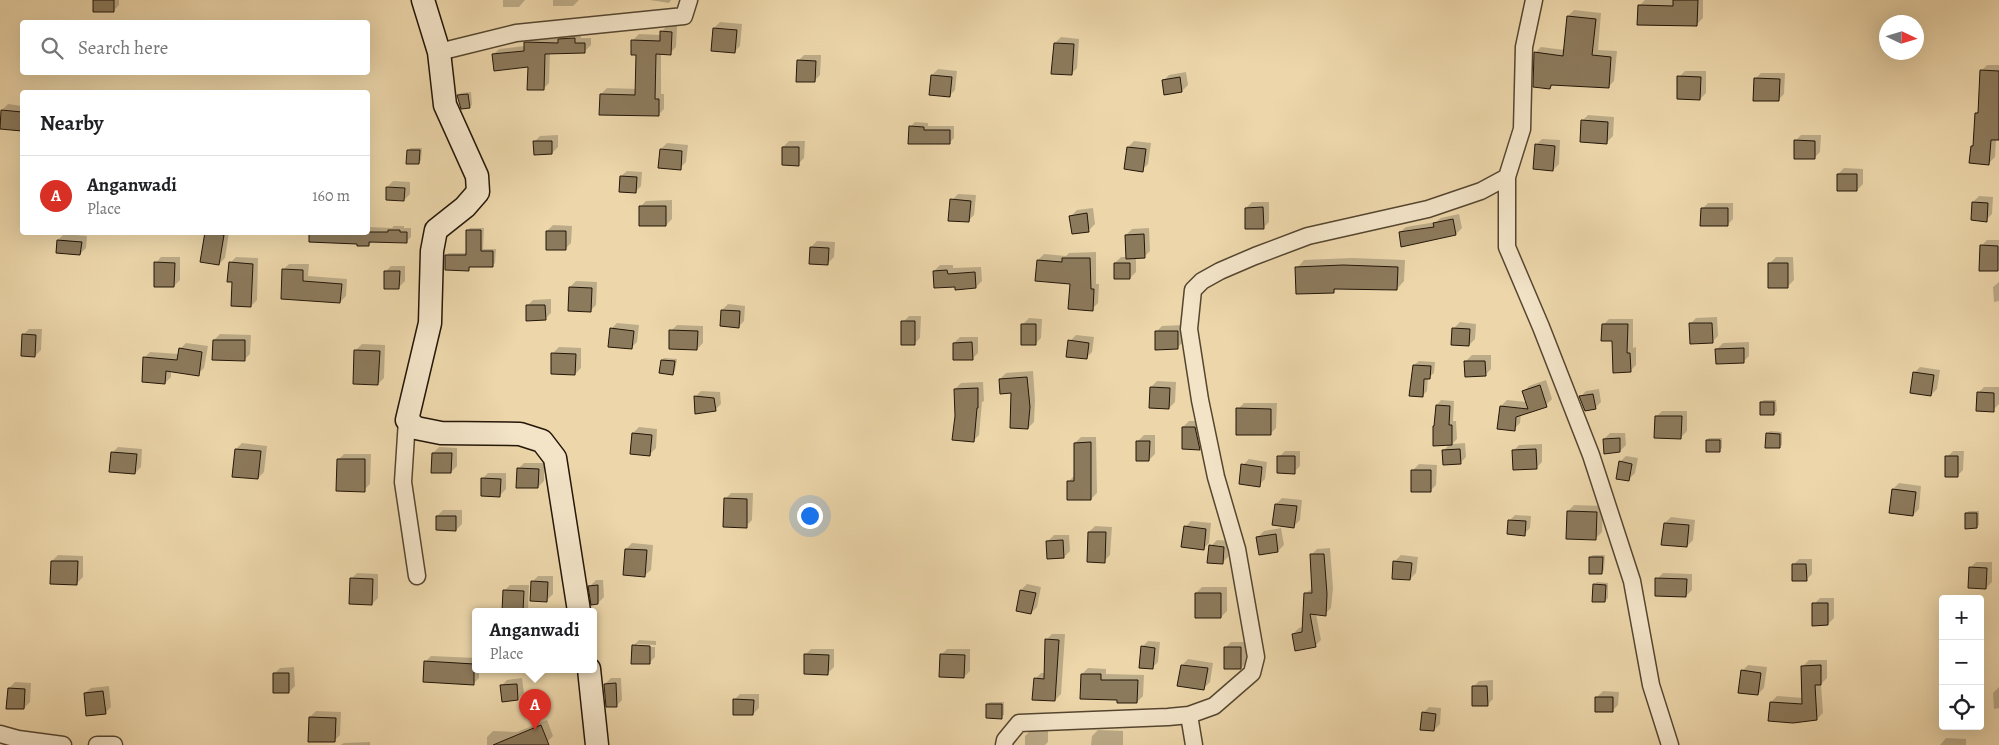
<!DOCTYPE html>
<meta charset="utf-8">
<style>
body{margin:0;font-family:Alegreya,serif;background:#f6f6f6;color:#202124}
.controls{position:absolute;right:15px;bottom:15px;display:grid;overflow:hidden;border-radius:5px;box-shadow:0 5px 20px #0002}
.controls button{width:45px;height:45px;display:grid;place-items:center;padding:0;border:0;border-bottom:1px solid #e0e0e0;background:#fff;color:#202124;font:25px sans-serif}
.compass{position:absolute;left:1879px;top:15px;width:45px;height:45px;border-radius:50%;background:#fff;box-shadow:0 5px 20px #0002;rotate:94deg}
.you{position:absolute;left:809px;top:515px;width:18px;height:18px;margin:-12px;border:4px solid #fff;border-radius:50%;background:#1a73e8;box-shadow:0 0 0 8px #1a73e833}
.badge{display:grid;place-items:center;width:32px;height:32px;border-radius:50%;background:#d93025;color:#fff;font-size:16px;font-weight:700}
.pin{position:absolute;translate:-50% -41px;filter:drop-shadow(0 1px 2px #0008)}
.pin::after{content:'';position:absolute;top:26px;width:18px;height:15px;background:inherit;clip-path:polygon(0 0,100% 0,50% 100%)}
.popup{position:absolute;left:472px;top:608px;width:125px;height:65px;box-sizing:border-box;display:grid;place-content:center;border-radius:5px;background:#fff;filter:drop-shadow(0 1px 4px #0005);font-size:16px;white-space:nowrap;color:#757577}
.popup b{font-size:19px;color:#202124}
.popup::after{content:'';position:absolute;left:50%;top:100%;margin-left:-10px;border:10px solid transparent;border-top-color:#fff}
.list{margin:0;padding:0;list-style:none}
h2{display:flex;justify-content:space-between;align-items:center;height:65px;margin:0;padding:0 20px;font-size:21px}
h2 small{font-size:16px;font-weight:400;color:#757577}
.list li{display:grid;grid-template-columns:32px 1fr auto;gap:15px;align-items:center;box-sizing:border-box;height:80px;padding:0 20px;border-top:1px solid #e0e0e0}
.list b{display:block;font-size:19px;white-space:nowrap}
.list p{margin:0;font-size:16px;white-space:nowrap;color:#757577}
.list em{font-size:16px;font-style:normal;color:#757577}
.icon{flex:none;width:28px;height:28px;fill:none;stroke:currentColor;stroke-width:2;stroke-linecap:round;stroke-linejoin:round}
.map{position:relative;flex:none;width:1999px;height:745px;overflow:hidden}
.search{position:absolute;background:#fff;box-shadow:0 5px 20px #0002;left:20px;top:20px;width:350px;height:55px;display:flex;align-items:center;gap:12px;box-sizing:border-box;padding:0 18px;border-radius:5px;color:#757577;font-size:19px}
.panel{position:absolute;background:#fff;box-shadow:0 5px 20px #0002;left:20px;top:90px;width:350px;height:145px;border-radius:5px}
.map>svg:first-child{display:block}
.shadow{fill:#0003}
.building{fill:#8c7a5c;stroke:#231608}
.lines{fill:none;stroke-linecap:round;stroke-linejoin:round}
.street-casing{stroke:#554630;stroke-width:19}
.secondary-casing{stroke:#231608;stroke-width:25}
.street{stroke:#f3e4c8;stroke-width:16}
.secondary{stroke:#f3e4c8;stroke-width:22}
</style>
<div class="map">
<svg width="1999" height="745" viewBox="0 0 1999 745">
<rect width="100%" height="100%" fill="#ecd6aa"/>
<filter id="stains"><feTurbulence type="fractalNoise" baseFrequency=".004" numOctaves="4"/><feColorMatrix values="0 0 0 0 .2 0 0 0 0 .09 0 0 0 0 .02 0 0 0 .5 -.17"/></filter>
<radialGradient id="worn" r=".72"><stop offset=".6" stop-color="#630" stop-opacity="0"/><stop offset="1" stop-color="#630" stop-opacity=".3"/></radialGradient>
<path class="shadow" d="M94 0H119V5L113 11Z
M503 0H525L519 7H503Z
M553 0H579L573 6H553Z
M650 0H671L669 3Z
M1645 0H1703V18L1697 24 1639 6Z
M1574 10 1601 13 1598 50 1617 51 1614 81 1608 87 1554 84 1550 88 1535 53 1541 47 1565 50 1568 16Z
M720 22 742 24 740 46 734 52 714 28Z
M667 26H677L676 47 670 53H661V94H664V109L658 115 601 94 607 88 637 89V54L633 40 639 34 661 35V32Z
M580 32 581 38H591V45L585 51 550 53 549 83 543 89 529 66 493 55 499 49 525 46V43L531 37H561L565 33Z
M1061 37 1079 39 1077 68 1071 74 1055 43Z
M804 55H821L820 75 814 81 798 61Z
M1987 65H1999V138L1996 139 1995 157 1989 163 1972 146 1974 144 1976 113 1980 110 1981 71Z
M938 69 957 71 955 90 949 96 932 75Z
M1685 71H1706V93L1700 99 1679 77Z
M1186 72 1188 85 1182 91 1163 81 1169 75Z
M1761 73H1785L1784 94 1778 100 1755 79Z
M471 92 472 105 469 107 458 95 461 93Z
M8 104 22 106V130L1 128 2 110Z
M1588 115 1614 117 1613 136 1607 142 1582 121Z
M915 122 928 123V126H954V138L950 142 910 127Z
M558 135V147L552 153 534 142 540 136Z
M1801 135H1821L1820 152 1814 158 1795 141Z
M1542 139 1560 140 1559 164 1553 170 1536 145Z
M789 141H805L804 158 798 164 783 147Z
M1134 141 1151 143 1148 164 1142 170 1128 147Z
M667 143 688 145 686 162 680 168 661 149Z
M411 148H422L421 160 419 163 408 150Z
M1844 168 1863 169V184L1857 190 1838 174Z
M627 171 642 172 641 186 635 192 621 176Z
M393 181 410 182V194L404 200 387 187Z
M958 194 976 195 974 215 968 221 952 200Z
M1979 196 1993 197 1992 214 1986 220 1973 202Z
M672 200V219L666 225 640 207 646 201Z
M1252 202H1269V222L1263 228 1246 208Z
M1708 203H1733V219L1727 225 1702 209Z
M1093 208 1095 224 1089 230 1071 216 1077 210Z
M1459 214 1462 228 1456 234 1402 246 1400 232 1406 227 1436 222 1441 218Z
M553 225 572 226 571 243 565 249 547 231Z
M394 226H404V228H411V237L407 241H373L369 245 331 242 368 232V227L392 228Z
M470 228H484L483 249H496L495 263 492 266 471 265 469 270 446 255 449 253H467V231Z
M1149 228 1150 251 1144 257 1136 258V272L1130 278 1115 263 1121 257H1127L1126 235 1132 229Z
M206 232H229L225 258 219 264Z
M64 234 87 236 86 248 80 254 58 240Z
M1987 240H1999L1998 270 1981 246Z
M817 241 835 242 834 257 828 263 811 247Z
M1096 252V284H1099L1098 303 1092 309 1071 283 1038 260 1044 254 1066 256 1069 253Z
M161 257H180V280L174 286 156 263Z
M236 257 258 258 257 300 251 306 233 281 230 263Z
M1776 257H1793L1794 280 1788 286 1770 263Z
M1352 258 1405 260 1404 281 1397 289 1338 287 1333 292 1297 268 1304 260Z
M289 264H309L308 276 347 279 346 296 340 302 282 298 283 270Z
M940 265H953V268L981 267 982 281 976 287 956 286 934 271Z
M391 266H405V281L399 287 385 272Z
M576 281 597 282 596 305 590 311 570 287Z
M1999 282V301L1994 302 1993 287Z
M551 299V313L545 319 527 306 533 300Z
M728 304 745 306 744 321 738 327 722 310Z
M909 316H921L920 338 914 344 903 322Z
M1717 317 1718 336 1712 342 1690 324 1696 318Z
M1029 318 1042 319 1041 338 1035 344 1023 324Z
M1609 319H1633V348L1636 347V365L1630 371 1603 325Z
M1460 322 1476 324 1475 339 1469 345 1454 328Z
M617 323 639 325 637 342 631 348 611 329Z
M677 325 703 326V343L697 349 671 331Z
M1183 325V342L1177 348 1156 332 1162 326Z
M29 329H42L41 350 35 356 23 335Z
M220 334 251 335 250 354 244 360 214 340Z
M1076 335 1094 337 1092 352 1086 358 1070 341Z
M960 337H978V353L972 359 954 343Z
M1749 342V356L1743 362 1717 349 1723 343Z
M186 343 208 346 204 368 198 374 171 370V377L165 383 144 358 150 352 180 354V349Z
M362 344 385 345 384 378 378 384 356 350Z
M559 347 581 348V368L575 374 553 353Z
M1472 355H1491V369L1485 375 1466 361Z
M664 358 677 359 675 371 673 373 662 360Z
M1419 361 1435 362 1434 373 1428 378 1427 391 1423 395 1414 365Z
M1920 367 1940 370 1937 389 1931 395 1914 373Z
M1033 371 1035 400 1034 422 1028 428 1013 392 1000 379 1006 373Z
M1546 380 1552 399 1546 405 1521 414 1520 423 1514 429 1501 406 1507 400 1527 402 1523 392 1529 386Z
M1157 381 1176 382 1175 402 1169 408 1151 387Z
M983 382 984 401 982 402 979 435 973 441 956 416 955 389 961 383Z
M1984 387H1999V404L1993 410 1978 393Z
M1599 389 1601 402 1595 408 1580 397 1586 391Z
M701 391 720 392 721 404 715 410 695 397Z
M1441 400 1454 401 1453 421H1456L1457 439 1452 444 1465 443 1466 457 1460 463 1444 450 1450 444 1435 425 1437 405Z
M1764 400H1776L1777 411 1774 414 1761 402Z
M1244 403H1277L1276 428 1270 434 1238 409Z
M1662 411H1687V431L1681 437 1656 417Z
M1189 421H1201L1205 443 1200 448 1183 427Z
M639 427 657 429 656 448 650 454 633 433Z
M1770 431 1782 432V445L1779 447 1767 434Z
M1610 433H1625L1626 445 1620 451 1604 439Z
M1144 435H1155V454L1149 460 1138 441Z
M1081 437H1096L1097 493 1091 499 1069 481 1075 475V443Z
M1709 438H1722V448L1719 451 1707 440Z
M242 443 267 446 264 472 258 478 236 449Z
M1542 444V462L1536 468 1513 451 1519 445Z
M118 447 142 449 141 467 135 473 112 453Z
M439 447 457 448V466L451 472 433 453Z
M1285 451H1300V466L1294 472 1279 457Z
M1953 451H1964L1963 470 1957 476 1947 457Z
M344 454H371L370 484 364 490 338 460Z
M1626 456 1638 458 1635 473 1629 479 1620 462Z
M1249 459 1267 462 1265 479 1259 485 1243 465Z
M524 463H544V481L538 487 518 469Z
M1419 464 1437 465 1436 485 1430 491 1413 470Z
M488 473H506V489L500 495 482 479Z
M1899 483 1921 486 1919 509 1913 515 1893 489Z
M731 493H753L752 520 746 526 725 499Z
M1282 498 1302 500 1300 520 1294 526 1276 504Z
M1574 505 1603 506 1602 532 1596 538 1568 511Z
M443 510H462V524L456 530 437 516Z
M1969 511H1979V525L1977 527 1966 513Z
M1515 515 1531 516 1530 528 1524 534 1509 521Z
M1671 517 1695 520 1693 540 1687 546 1665 523Z
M1191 521 1211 523 1209 543 1203 549 1185 527Z
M1095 526 1112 527 1110 555 1104 561 1089 532Z
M1281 528 1284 545 1278 551 1258 537 1264 531Z
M1054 535H1069L1070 551 1064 557 1048 541Z
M1217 540 1230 541 1228 557 1222 563 1211 546Z
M632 543 653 545 651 570 645 575 626 549Z
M1330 548 1333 588 1331 608 1325 614H1316L1321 640 1315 646 1293 634 1299 628 1303 627 1306 593 1313 588 1311 555 1317 549Z
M58 555 83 556V577L77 583 52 561Z
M1401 555 1418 557 1416 573 1410 579 1395 561Z
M1593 555H1605L1604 570 1602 572 1590 557Z
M1799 559H1812V574L1806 580 1793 565Z
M1976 562H1992V582L1986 588 1970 568Z
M357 573 378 574V598L372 604 351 579Z
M1663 573 1692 574V590L1686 596 1657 579Z
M538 576H553V594L547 600 532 582Z
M596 580H603L604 597 598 603 590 586Z
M1597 582 1608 583V598L1605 601 1594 585Z
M1027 584 1041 587 1037 607 1031 613 1021 590Z
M510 585H529L528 608 525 611H503L504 591Z
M1202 587H1227V611L1221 617 1196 593Z
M1820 598H1834V618L1828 624 1814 604Z
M1052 634H1065L1061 694 1055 700 1035 679 1041 673H1045L1046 640Z
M639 640 656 641V645L637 644V647H655V657L649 663 633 646Z
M1148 641 1160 642 1158 662 1152 668 1142 647Z
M1231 642H1247V662L1241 668 1225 648Z
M811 649H834V667L828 673 805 655Z
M947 649H970V671L964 677 941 655Z
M431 656 476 658V669H479V678L473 684 425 662Z
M1188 659 1213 663 1210 682 1204 688 1182 665Z
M1809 660H1827V678L1821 684 1823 713 1817 719 1771 702 1777 696 1803 698V666Z
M1748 665 1767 667 1764 688 1758 694 1742 671Z
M294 667 295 686 289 692 274 674 280 668Z
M1088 668 1106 669V674L1144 675 1143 696 1137 702 1118 699 1082 674Z
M522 678 524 693 518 699 501 686 507 680Z
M611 678H621L622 700 616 706 605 684Z
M1493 680V699L1487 705 1473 687 1479 681Z
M15 682 31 683 30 702 24 708 9 688Z
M109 686 111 707 105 713 85 693 91 688Z
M1999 687V708L1994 709 1993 693Z
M1603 691 1619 692 1618 705 1612 711 1597 697Z
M740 694H759V708L753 714 734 700Z
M990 702H1004V715L1001 717 987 704Z
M1429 707 1441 708 1440 724 1434 730 1423 713Z
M316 711 341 712 340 735 334 741 310 717Z
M547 720 553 736 547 742 539 745H452H487V737L493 731 517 732Z
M1031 730H1048V742L1045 745H1025V736Z
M1098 730 1123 731V745H1091L1092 736Z
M1946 738 1966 739V745H1940Z
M370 742V745H341L344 743Z"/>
<path class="building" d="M93 0H114V12H93Z
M1673 0H1698L1697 26 1637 25 1638 5 1673 6Z
M1567 16 1596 19 1592 55 1611 57 1609 88 1551 85 1550 89 1533 87 1534 52 1563 56Z
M713 28 737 30 735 53 711 51Z
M660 31 672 32 671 55 656 54 655 99H659V116L599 115 600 94 635 95 636 55H631V40L660 41Z
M575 38V43H585V53L545 54 544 90H527L528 67 494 71 492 54 524 51V42L558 43V39Z
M1054 43 1074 44 1072 75 1051 74Z
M797 60 816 61 815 82H796Z
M1980 70 1999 71V140H1991L1989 165 1969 163 1971 146H1973L1975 113H1978Z
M931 75 952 77 950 97 929 95Z
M1677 76 1701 77 1700 100 1677 99Z
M1180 77 1182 92 1164 95 1162 80Z
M1754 78 1780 79 1779 101H1753Z
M468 94 470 108 461 109 457 95Z
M1 110 22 112V131L0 129Z
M1581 120 1608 122 1607 144 1580 142Z
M909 126 924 127V130H950V144H908Z
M1794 140 1815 141V159H1794Z
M533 141H552V154L534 155Z
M1535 144 1555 146 1553 171 1533 169Z
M782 147H799V166L782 165Z
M1127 147 1146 149 1143 172 1124 169Z
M660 149 682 151 681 170 658 168Z
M407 150H420L419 164H406Z
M1837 174H1857V191H1837Z
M620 176 637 177 636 193 619 192Z
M386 187 405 188 404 201 386 200Z
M950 199 971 201 969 222 948 221Z
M1972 202 1988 203 1987 222 1971 220Z
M639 206H666V226H639Z
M1263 207 1264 229H1245V208Z
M1701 208H1728V226H1700Z
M1087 213 1089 232 1072 234 1069 216Z
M1453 219 1456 235 1401 247 1399 232 1434 227 1433 223Z
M388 230H400V232H407V243L369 242V246H357V244L309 242V232H388Z
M466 230H481V251H493V267H469V271L445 270V255H466Z
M546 231H566V250H546Z
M205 232 224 235 219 265 200 262Z
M1144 234 1145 258 1126 259 1125 235Z
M57 240 82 242 80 255 56 253Z
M1980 245 1998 246V271H1979Z
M810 247 829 248 828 265 809 264Z
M1062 258H1090L1091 289H1094L1093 311 1068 309 1070 284 1035 281 1037 260 1062 262Z
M154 262 175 263 174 287H154Z
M229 262 253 264 251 307 231 306 232 282H227Z
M1114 263H1130V279H1114Z
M1768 263H1788V288H1768Z
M1343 265 1398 267 1397 290 1334 289V293L1296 294 1295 267Z
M282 269 303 270V281L342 284 340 303 281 299Z
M947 270 948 274 975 272 976 288 955 290V287L934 288 933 271Z
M384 271H400L399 289H384Z
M569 287 592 288 591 312 568 311Z
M526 305H545L546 320 526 321Z
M721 310 740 311 739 328 720 326Z
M901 321H915V345H901Z
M1689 323H1712L1713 343 1690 344Z
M1021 324H1036V345H1021Z
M1602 324H1628L1627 353H1630L1631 372 1613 373 1612 341H1601Z
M610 328 634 331 632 349 608 347Z
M1452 328 1470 329 1469 346 1451 345Z
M669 330 698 331 697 350 669 349Z
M1155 331H1178V349L1155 350Z
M22 334 36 335 35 357 21 356Z
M213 340H245V361L212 360Z
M1068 340 1089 343 1087 359 1066 357Z
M972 342 973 360H953V343Z
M179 348 202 352 199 376 166 371 165 384 142 382 143 357 177 360Z
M1744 348V363L1716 364 1715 349Z
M354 350 380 351 378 385 353 384Z
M551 353 576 354 575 375 551 374Z
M661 360 675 361 673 375 659 373Z
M1464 361H1485L1486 376 1465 377Z
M1413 365 1431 366 1430 379H1424L1423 397 1409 396Z
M1913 372 1934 375 1931 396 1910 393Z
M1027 377 1030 407 1028 429 1010 428 1011 393 1000 394 999 379Z
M1540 385 1547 407 1516 417 1515 431 1497 429 1500 406 1528 409 1522 391Z
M1150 387 1170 388 1169 409 1149 408Z
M978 388V408H977L974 442 952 440 955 416 954 389Z
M1977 392 1994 393V412L1976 411Z
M1593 394 1596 409 1585 411 1579 396Z
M694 396 714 398 716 411 695 414Z
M1760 402H1774V415H1760Z
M1436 405 1450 406 1449 425H1452V445L1433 446V426H1434Z
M1236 408 1271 409V435H1236Z
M1655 416H1682L1681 439 1654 438Z
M1182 427H1195L1200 450 1182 449Z
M632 433 652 435 650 456 630 454Z
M1766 433 1780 434V448H1765Z
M1620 438V452L1604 454 1603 439Z
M1706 440H1720V452H1706Z
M1136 441H1150L1149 461H1136Z
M1091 442V500H1067V481H1074V443Z
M235 449 261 451 258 479 232 477Z
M1460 449 1461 464 1443 465 1442 450Z
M1536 449 1537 469 1513 470 1512 450Z
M111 452 137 454 135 474 109 472Z
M432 453H452L451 473H431Z
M1277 456H1295V474L1277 473Z
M1945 456H1958V477H1945Z
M337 459H365V492L336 491Z
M1619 461 1632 464 1629 481 1616 479Z
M1241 464 1262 467 1260 487 1239 484Z
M517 468 539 469 538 488H516Z
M1411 470H1431V492H1411Z
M481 478 501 479 500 497 481 496Z
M1892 489 1916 492 1913 516 1889 513Z
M724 498 747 499V528L723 527Z
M1275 504 1297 506 1294 528 1272 525Z
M1567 511 1597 512 1596 540 1566 539Z
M1965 513H1977V528L1965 529Z
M436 516H456V531L436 530Z
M1508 520 1526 521 1525 536 1507 534Z
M1664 523 1689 525 1687 547 1661 545Z
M1184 526 1206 529 1204 550 1181 547Z
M1088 532H1106L1105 563 1087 562Z
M1276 534 1278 552 1259 555 1256 537Z
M1063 540 1064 558 1047 559 1046 541Z
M1209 545 1224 547 1223 564 1207 563Z
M625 549 647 550 645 577 623 575Z
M1310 554H1324L1327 594 1326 616 1310 614 1316 647 1295 651 1292 634 1302 632 1304 593H1312Z
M1589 557H1603L1602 574H1589Z
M51 561H78L77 585 50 584Z
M1393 561 1412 563 1410 580 1392 579Z
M1792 564H1806L1807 581H1792Z
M1969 567 1987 568 1986 589 1968 588Z
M350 578 373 579 372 605 349 604Z
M1655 578 1687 579 1686 597 1655 596Z
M531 581 548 582 547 602 530 601Z
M1593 584 1606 585 1605 602H1592Z
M598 585V604L591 605 588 586Z
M503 590 524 591 523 611H502Z
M1020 590 1036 593 1031 614 1016 611Z
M1195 593H1221V618H1195Z
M1812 603H1828V625L1812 626Z
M1045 639 1059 640 1055 701 1032 700 1034 678 1044 679Z
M632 645 650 646V664H631Z
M1141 646 1155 648 1153 669 1139 668Z
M1224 647H1241V669H1224Z
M804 654 829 655 828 675 804 674Z
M940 654 965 655 964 678 939 677Z
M424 661 474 664V685L423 682Z
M1181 665 1208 668 1204 690 1177 686Z
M1821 665V685H1815L1817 720 1793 723 1768 721 1770 702 1802 704 1801 666Z
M1741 670 1761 673 1758 695 1738 693Z
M273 673H289V693H273Z
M1081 674H1101V680H1138L1137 703H1117V700L1080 699Z
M616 683 617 707H606L604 684Z
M517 684 518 700 502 702 500 685Z
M1472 686H1487L1488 706H1472Z
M8 688 25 689 24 709H6Z
M103 691 106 714 86 716 84 693Z
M1595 697H1613V712H1595Z
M733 699 754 700 753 715H733Z
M986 704H1002V719L986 718Z
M1422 712 1436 714 1434 731 1420 730Z
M309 717 336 718 335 742H308Z
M541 725 549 745H493Z"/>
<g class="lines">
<g class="street-casing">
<path id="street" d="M1534 0 1524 47 1522 129 1507 177V247L1541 327 1591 455 1632 581 1651 685 1670 745
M439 52 516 33 684 16 689 0
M407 420 403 482 417 576
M1189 715 1194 745
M0 734 18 739 63 745
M97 745H114
M1004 745 1005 740 1019 723 1168 717 1189 715 1214 706 1252 673 1256 657 1237 549 1216 477 1200 400 1189 329 1193 290 1202 281 1220 271 1255 256 1308 236 1428 209 1481 191 1507 177"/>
</g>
<g class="secondary-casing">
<path id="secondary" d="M423 0 439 52 445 105 477 176 478 192 465 207 436 230 432 251 430 323 407 420 416 428 441 433 520 434 542 441 555 458 579 611
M589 669 597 745"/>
</g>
<use href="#street" class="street"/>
<use href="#secondary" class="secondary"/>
</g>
<rect width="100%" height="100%" filter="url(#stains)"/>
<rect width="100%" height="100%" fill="url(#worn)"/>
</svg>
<div class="controls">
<button>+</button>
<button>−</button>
<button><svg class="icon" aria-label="locate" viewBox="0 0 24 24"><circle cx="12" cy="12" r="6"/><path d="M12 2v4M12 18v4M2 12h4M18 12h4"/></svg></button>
</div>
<svg class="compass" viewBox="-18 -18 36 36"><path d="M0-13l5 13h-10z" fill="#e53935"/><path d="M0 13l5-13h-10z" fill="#757577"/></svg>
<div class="you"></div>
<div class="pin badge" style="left:535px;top:730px">A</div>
<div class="popup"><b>Anganwadi</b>Place</div>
<div class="search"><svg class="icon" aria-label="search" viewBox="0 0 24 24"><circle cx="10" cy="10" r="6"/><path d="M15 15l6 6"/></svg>Search here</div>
<section class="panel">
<h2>Nearby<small></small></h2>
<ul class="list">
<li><span class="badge">A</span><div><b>Anganwadi</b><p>Place</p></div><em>160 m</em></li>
</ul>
</section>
</div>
